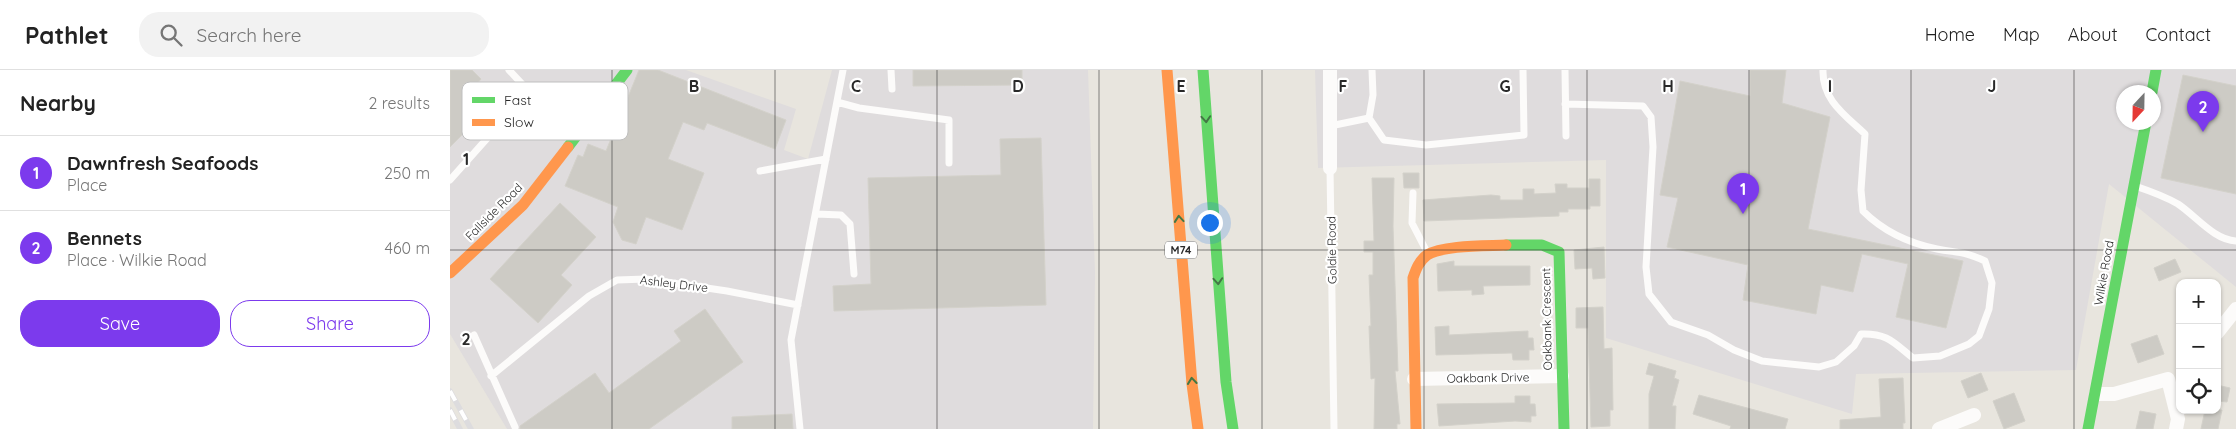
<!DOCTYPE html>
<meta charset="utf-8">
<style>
body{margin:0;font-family:Quicksand,sans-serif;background:#f2f2f2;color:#222}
.controls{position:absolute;right:15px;bottom:15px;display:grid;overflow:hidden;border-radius:10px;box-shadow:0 1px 4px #0004}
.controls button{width:45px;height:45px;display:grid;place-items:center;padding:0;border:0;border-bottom:1px solid #e0e0e0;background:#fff;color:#222;font:25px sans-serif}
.compass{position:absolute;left:1666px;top:15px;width:45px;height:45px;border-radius:50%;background:#fff;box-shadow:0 1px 4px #0004;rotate:202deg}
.you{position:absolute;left:759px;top:152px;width:18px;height:18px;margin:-12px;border:4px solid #fff;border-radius:50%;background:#1a73e8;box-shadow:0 0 0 8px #1a73e833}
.badge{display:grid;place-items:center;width:32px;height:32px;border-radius:50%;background:#7c3aed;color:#fff;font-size:16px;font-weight:700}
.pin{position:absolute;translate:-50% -41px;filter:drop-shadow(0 1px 2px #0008)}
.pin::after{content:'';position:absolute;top:26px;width:18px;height:15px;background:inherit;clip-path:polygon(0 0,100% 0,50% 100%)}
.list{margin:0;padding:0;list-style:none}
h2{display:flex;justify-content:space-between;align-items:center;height:65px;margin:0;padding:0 20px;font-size:21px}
h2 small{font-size:16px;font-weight:400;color:#767676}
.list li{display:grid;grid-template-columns:32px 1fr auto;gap:15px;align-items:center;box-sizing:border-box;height:75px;padding:0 20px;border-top:1px solid #e0e0e0}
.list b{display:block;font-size:19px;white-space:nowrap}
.list p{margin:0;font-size:16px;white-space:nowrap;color:#767676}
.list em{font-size:16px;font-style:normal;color:#767676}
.actions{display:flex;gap:10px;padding:15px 20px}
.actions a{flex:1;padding:11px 0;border:1px solid #7c3aed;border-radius:20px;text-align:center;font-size:18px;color:#7c3aed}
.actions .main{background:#7c3aed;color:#fff}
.icon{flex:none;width:28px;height:28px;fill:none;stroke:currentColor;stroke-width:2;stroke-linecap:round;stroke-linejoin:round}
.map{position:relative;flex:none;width:1786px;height:359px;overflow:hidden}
header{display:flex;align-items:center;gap:30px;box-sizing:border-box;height:70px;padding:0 25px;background:#fff;border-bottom:1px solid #e0e0e0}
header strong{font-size:24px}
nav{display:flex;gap:28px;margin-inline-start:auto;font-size:18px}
.search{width:350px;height:45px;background:#f2f2f2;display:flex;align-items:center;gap:12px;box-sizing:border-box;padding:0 18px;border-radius:20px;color:#767676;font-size:19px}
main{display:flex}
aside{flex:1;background:#fff}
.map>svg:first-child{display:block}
.industrial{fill:#dfdcdd;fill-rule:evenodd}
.building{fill:#cdcbc5;stroke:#d3d1ca}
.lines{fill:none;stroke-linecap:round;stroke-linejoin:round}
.lane{stroke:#fcfbfa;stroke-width:7}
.street{stroke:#fcfbfa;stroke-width:14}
.fast{stroke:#63d668;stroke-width:11}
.slow{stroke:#ff974d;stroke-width:11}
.rail-casing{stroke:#dddcde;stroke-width:5.5}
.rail{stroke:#fff;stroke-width:4;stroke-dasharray:11;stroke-linecap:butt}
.oneway{stroke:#437745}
.grid{fill:none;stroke:#292929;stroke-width:1;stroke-opacity:0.55}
.labels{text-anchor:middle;stroke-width:4.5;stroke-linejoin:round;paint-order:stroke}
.shield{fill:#fff;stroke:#696969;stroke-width:1}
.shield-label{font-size:11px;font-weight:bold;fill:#292929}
.street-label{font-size:12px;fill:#292929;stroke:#fff}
.key{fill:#fff;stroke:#bfbfbf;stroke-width:1}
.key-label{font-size:14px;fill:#292929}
.grid-label{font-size:16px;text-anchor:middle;font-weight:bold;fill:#292929;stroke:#fff;stroke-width:4.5;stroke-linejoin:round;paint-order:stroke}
</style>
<header>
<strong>Pathlet</strong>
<div class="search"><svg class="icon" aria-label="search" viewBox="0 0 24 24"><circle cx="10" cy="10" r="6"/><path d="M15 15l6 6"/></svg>Search here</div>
<nav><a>Home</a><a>Map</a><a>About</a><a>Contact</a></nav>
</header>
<main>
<aside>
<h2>Nearby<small>2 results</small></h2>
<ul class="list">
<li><span class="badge">1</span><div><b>Dawnfresh Seafoods</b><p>Place</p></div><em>250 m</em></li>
<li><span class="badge">2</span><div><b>Bennets</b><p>Place · Wilkie Road</p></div><em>460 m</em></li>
</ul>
<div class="actions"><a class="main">Save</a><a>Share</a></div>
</aside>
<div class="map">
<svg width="1786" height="359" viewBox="0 0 1786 359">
<rect width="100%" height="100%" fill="#e8e5de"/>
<path class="industrial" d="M0 0H236L346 39 334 80 358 89 382 0H638L645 203 643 359H57L0 264Z
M865 0H1786V217L1659 114 1626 300 1406 304 1402 344 1156 268V90L868 98ZM1674 22H1704V52H1674Z"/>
<path class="building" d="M0 0H22L31 9 26 15 44 33 0 77Z
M189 0H208L336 50 325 79 257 53 254 60 233 52 218 89 254 103 232 160 196 147 186 174 172 170 163 152 168 137 115 116 128 85 133 87 138 74 156 81Z
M463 0H572V15L463 16Z
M1300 0H1336L1332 33 1380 47 1358 159 1513 191 1496 258 1446 247 1458 194 1412 184 1403 222 1371 215 1366 244 1293 230 1298 195 1217 177 1228 128 1210 125 1230 11 1300 26Z
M1733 5 1786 16V124L1711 108Z
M591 68 596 235 384 241 383 216 421 214 418 108 551 105 550 69Z
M953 103H969V118H954Z
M922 108H944L943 156 948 301H945L950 354H947V359H924L925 308 921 309 919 256H921L919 205H923V182H914V171H924Z
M1139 109H1150V136H1140V139H1118V142H1109V146L974 151 973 130 1041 125 1050 126V130H1073V119H1084V124L1106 123 1105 114H1117V118H1139Z
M110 133 146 167 111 205 122 215 88 253 40 209Z
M1154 177 1155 208 1143 209 1142 198 1125 199 1124 180Z
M1725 189 1731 202 1709 211 1704 198Z
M1004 191V196H1080V215L1033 216 1034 224 1022 225V220L988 221 987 194Z
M1153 237 1154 279 1162 278 1163 340H1160V356L1141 357 1138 258H1126V238Z
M255 239 293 292 199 359H70V356L145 303 159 323 231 271 224 261Z
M999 256V265L1078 261V268H1083L1084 280H1079V290H1063L1062 283 986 285 985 257Z
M1707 265 1714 284 1688 293 1681 274Z
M1199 293 1226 301 1224 308 1229 310 1222 336H1226L1225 359H1199V324L1204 306 1196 304Z
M1531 303 1538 320 1518 328 1511 311Z
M1453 308 1455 353H1453V359H1390V350L1431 347 1429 309Z
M1767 315 1780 318 1777 332 1767 331Z
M1564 323 1575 351 1554 359 1543 331Z
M1249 325 1338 349 1335 359H1280L1281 356 1243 344Z
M1065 326H1080V334H1085L1086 346H1081V352L1065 351 989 356 987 334 1065 333Z
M1755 340H1772L1768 359H1751Z
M1690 341 1706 344 1703 359H1686Z
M342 344 343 359H282V347Z"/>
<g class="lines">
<path class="lane" d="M441 0 442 19
M1115 0 1116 66
M387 32 409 38 499 50V93
M1115 34 1193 36 1201 47 1203 77 1196 197 1199 224 1221 252 1258 265 1284 280 1312 291 1369 297 1386 292 1404 276 1411 264C1438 263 1444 273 1463 288L1490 286 1519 274 1529 266 1539 239 1542 213 1535 191C1514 181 1508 183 1487 179 1458 173 1433 161 1413 141L1411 120 1415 64C1395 45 1372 30 1373 0
M919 48 934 70 976 75 1074 65 1073 0
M880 56 919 48 923 25 922 0
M880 98 884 359
M310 101 376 89
M0 110 66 36 71 27 72 14 59 0
M1685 116C1700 121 1714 126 1728 134 1746 146 1764 170 1786 171
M963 123 962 153 978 184
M366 144 391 145 400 154 404 204
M24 265 65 357
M41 306 139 226 167 210 196 209 277 221 348 235
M350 359 341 270 393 0"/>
<path class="street" d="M880 0V98
M1767 263 1786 239
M964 309 1112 306
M1646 324H1664L1718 309 1728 349 1726 359
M1489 359 1524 345"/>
<path class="fast" d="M753 0 776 312 783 359
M1702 22 1706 0
M118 77 177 0
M1056 175H1092L1109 182 1114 359
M1638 359 1696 52"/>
<path class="slow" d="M717 0 742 314 748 359
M0 203 73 135 118 77
M966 359 963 208C966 199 969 191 977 185 993 175 1037 176 1056 175"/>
<g class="rail-casing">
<path id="rail" d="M0 321 21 359
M0 340 10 359"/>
</g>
<use href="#rail" class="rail"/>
</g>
<defs><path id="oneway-chevron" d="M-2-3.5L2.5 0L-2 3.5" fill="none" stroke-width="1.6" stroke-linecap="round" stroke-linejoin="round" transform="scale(1.25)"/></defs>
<g class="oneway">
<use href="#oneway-chevron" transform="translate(756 49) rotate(86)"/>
<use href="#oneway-chevron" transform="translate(729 149) rotate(-95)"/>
<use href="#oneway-chevron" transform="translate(768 211) rotate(86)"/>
<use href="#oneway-chevron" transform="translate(742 311) rotate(-96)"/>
</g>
<path class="grid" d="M162 0V359M325 0V359M487 0V359M649 0V359M812 0V359M974 0V359M1137 0V359M1299 0V359M1461 0V359M1624 0V359M0 180H1786"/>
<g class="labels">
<rect class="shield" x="715" y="171.5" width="32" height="17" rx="4"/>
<g class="shield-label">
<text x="731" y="184">M74</text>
</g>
<g class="street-label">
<text transform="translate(44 142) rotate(-45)" y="4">Fallside Road</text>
<text transform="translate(882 180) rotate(-91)" y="4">Goldie Road</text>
<text transform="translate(1654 203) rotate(-80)" y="4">Wilkie Road</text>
<text transform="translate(224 214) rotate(7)" y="4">Ashley Drive</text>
<text transform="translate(1097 249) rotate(-91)" y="4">Oakbank Crescent</text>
<text transform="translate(1038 308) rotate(-1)" y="4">Oakbank Drive</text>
</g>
</g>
<rect x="12" y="12" width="166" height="58" rx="8" class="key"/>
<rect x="22" y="27" width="23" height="6" fill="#63d668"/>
<rect x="22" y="49" width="23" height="7" fill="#ff974d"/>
<g class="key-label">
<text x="54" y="35">Fast</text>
<text x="54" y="57">Slow</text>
</g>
<g class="grid-label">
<text x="244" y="22">B</text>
<text x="406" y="22">C</text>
<text x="568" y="22">D</text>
<text x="731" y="22">E</text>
<text x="893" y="22">F</text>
<text x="1055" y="22">G</text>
<text x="1218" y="22">H</text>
<text x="1380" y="22">I</text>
<text x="1542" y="22">J</text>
<text x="16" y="95">1</text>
<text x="16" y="275">2</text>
</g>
</svg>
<div class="controls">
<button>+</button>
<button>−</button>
<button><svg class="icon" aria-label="locate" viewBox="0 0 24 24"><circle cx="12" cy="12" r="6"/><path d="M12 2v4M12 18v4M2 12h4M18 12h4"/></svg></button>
</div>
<svg class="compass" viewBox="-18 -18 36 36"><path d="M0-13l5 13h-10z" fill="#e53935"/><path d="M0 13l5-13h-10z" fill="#767676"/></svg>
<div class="you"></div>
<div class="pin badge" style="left:1293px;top:144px">1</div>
<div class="pin badge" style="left:1753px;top:62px">2</div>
</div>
</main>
